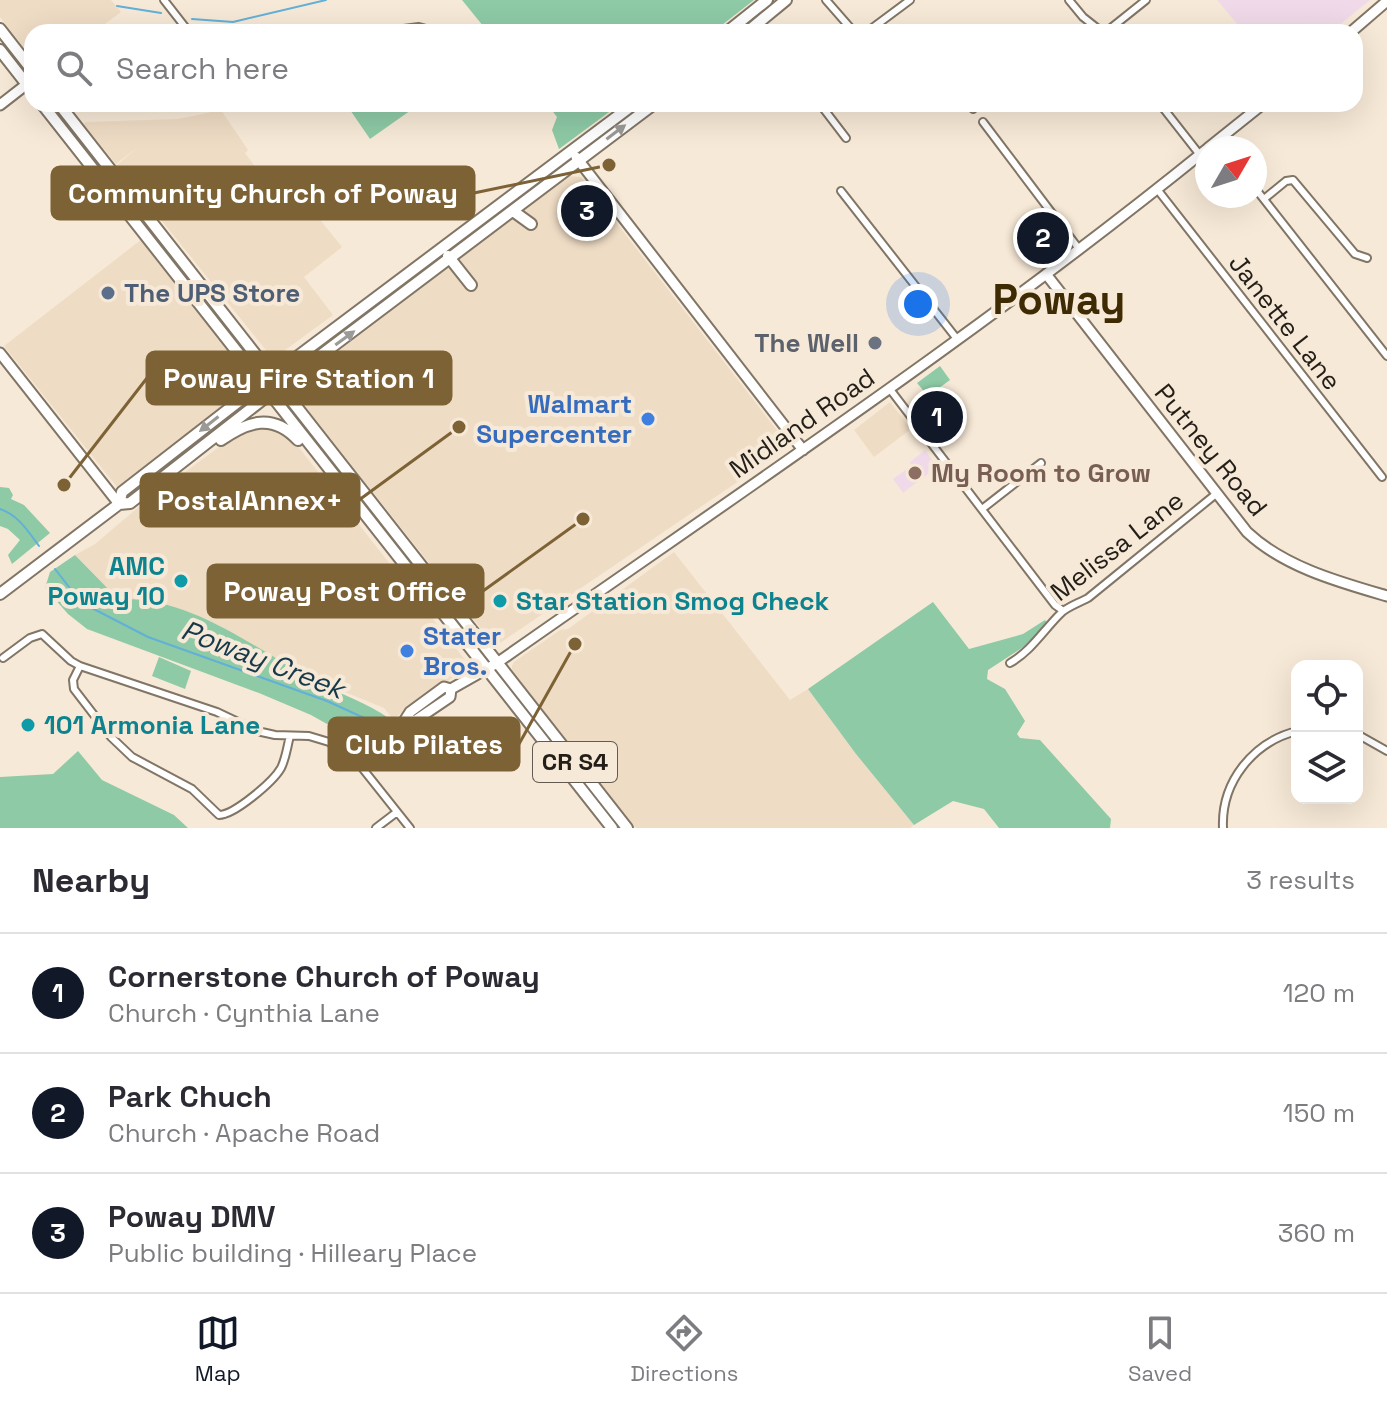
<!DOCTYPE html>
<meta charset="utf-8">
<style>
body{margin:0;font-family:"Space Grotesk",sans-serif;background:#f2f2f3;color:#2b2b33}
.controls{position:absolute;right:24px;bottom:24px;display:grid;overflow:hidden;border-radius:16px;box-shadow:0 8px 32px #0002}
.controls button{width:72px;height:72px;display:grid;place-items:center;padding:0;border:0;border-bottom:2px solid #e1e1e2;background:#fff;color:#2b2b33;font:40px sans-serif}
.compass{position:absolute;left:1195px;top:136px;width:72px;height:72px;border-radius:50%;background:#fff;box-shadow:0 8px 32px #0002;rotate:51deg}
.you{position:absolute;left:918px;top:304px;width:28px;height:28px;margin:-20px;border:6px solid #fff;border-radius:50%;background:#1a73e8;box-shadow:0 0 0 12px #1a73e833}
.badge{display:grid;place-items:center;width:52px;height:52px;border-radius:50%;background:#111827;color:#fff;font-size:26px;font-weight:700}
.pin{position:absolute;translate:-50% -50%;border:4px solid #fff;box-shadow:0 2px 8px #0006}
.list{margin:0;padding:0;list-style:none}
h2{display:flex;justify-content:space-between;align-items:center;height:104px;margin:0;padding:0 32px;font-size:34px}
h2 small{font-size:26px;font-weight:400;color:#7c7c81}
.list li{display:grid;grid-template-columns:52px 1fr auto;gap:24px;align-items:center;box-sizing:border-box;height:120px;padding:0 32px;border-top:2px solid #e1e1e2}
.list b{display:block;font-size:30px;white-space:nowrap}
.list p{margin:0;font-size:26px;white-space:nowrap;color:#7c7c81}
.list em{font-size:26px;font-style:normal;color:#7c7c81}
.icon{flex:none;width:44px;height:44px;fill:none;stroke:currentColor;stroke-width:2;stroke-linecap:round;stroke-linejoin:round}
.map{position:relative;flex:none;width:1387px;height:828px;overflow:hidden}
.search{position:absolute;background:#fff;box-shadow:0 8px 32px #0002;left:24px;right:24px;top:24px;height:88px;display:flex;align-items:center;gap:20px;box-sizing:border-box;padding:0 28px;border-radius:24px;color:#7c7c81;font-size:30px}
.sheet{height:464px;background:#fff}
nav{display:flex;justify-content:space-around;align-items:center;box-sizing:border-box;height:112px;border-top:2px solid #e1e1e2;background:#fff;font-size:22px;color:#7c7c81}
nav a{display:grid;justify-items:center;gap:4px}
nav .on{color:#111827}
.map>svg:first-child{display:block}
.built{fill:#efdcc5}
.education{fill:#f0dae9}
.green{fill:#8ecaa6}
.lines{fill:none;stroke-linecap:round;stroke-linejoin:round}
.stream{stroke:#62b0d8;stroke-width:2}
.street-casing{stroke:#817565;stroke-width:10}
.secondary-casing{stroke:#817565;stroke-width:13}
.primary-casing{stroke:#817565;stroke-width:14}
.street{stroke:#fff;stroke-width:6}
.secondary{stroke:#fff;stroke-width:9}
.primary{stroke:#fff;stroke-width:10}
.oneway{fill:#9c9a97}
.service-dot{fill:#5c6f8a;stroke:#f7e9d7;stroke-width:3}
.worship-dot{fill:#6b7280;stroke:#f7e9d7;stroke-width:3}
.shop-dot{fill:#3f7fe0;stroke:#f7e9d7;stroke-width:3}
.education-dot{fill:#8d6e63;stroke:#f7e9d7;stroke-width:3}
.culture-dot{fill:#0f9aa8;stroke:#f7e9d7;stroke-width:3}
.labels{text-anchor:middle;stroke-width:8;stroke-linejoin:round;paint-order:stroke}
.shield{fill:#f7e9d7;stroke:#635b51;stroke-width:2}
.shield-label{font-size:24px;font-weight:bold;fill:#231e18}
.service-label{font-size:26px;font-weight:bold;fill:#4e5e75;stroke:#f7e9d7;text-anchor:start}
.street-label{font-size:26px;fill:#231e18;stroke:#f7e9d7}
.worship-label{font-size:26px;font-weight:bold;fill:#5b616d;stroke:#f7e9d7;text-anchor:end}
.shop-label{font-size:26px;font-weight:bold;fill:#366cbe;stroke:#f7e9d7;text-anchor:end}
.education-label{font-size:26px;font-weight:bold;fill:#785e54;stroke:#f7e9d7;text-anchor:start}
.culture-label{font-size:26px;font-weight:bold;fill:#0d838f;stroke:#f7e9d7;text-anchor:start}
.water-label{font-size:28px;font-style:italic;fill:#173a4b;stroke:#f7e9d7}
.town-label{font-size:42px;font-weight:bold;fill:#3f2b03;stroke:#f7e9d7}
.leader{fill:none;stroke:#7c6234;stroke-width:3}
.callout-dot{fill:#7c6234;stroke:#f7e9d7;stroke-width:3}
.callout{fill:#7c6234;stroke:#7c6234;stroke-width:3}
.callout-label{font-size:28px;text-anchor:middle;font-weight:bold;fill:#fff}
</style>
<div class="map">
<svg width="1387" height="828" viewBox="0 0 1387 828">
<rect width="100%" height="100%" fill="#f7e9d7"/>
<path class="built" d="M0 0H111L121 12 94 32H32V58L0 17Z
M221 110 248 150 245 153 285 207 301 196 342 247 304 277 333 315 273 359 117 165 138 147 116 164 84 125 85 122 178 119Z
M569 176 581 177 786 442 783 451 497 645 493 644 301 401 294 392 295 384Z
M142 239 254 382 117 487 4 346Z
M890 402 911 429 874 457 854 430Z
M257 425 275 428 293 440 465 660V669L393 719 384 708 118 599 75 555 95 544 141 505 239 432Z
M674 552 790 700 808 689 856 754 914 825 910 828H636L512 670V666L514 662 560 630 568 629Z"/>
<path class="education" d="M1217 0H1370L1331 32H1244Z
M925 450 937 467 903 493 893 479 911 466 910 462Z"/>
<path class="green" d="M462 0H754L713 32H488Z
M346 104H427L414 108 370 139Z
M547 104H620L559 149 552 130 557 117Z
M940 366 950 380 928 396 917 383Z
M0 487 9 488 13 495 11 499 24 505 50 533 12 564 8 555 20 540 8 529 0 526Z
M75 555 118 599C193 596 256 650 319 683 343 695 367 703 390 719L359 742 311 715 259 693 87 629 68 614 45 588 50 572Z
M933 602 969 649 1023 634 1045 620 1048 624 1028 644 988 670 987 679 1005 689 1025 721 1017 734 1020 738 1040 740 1111 819 1110 828H999L984 809 953 801 914 825 856 754 808 689Z
M159 657 191 671 185 689 152 676Z
M78 751 102 780 174 815 188 828H0V777L53 774Z"/>
<g class="lines">
<path class="stream" d="M117 6 161 13
M192 19 233 22 326 0
M0 509C18 515 28 531 39 546
M55 569 76 596 86 605 148 637 327 701 384 727"/>
<g class="street-casing">
<path id="street" d="M164 0 189 32
M826 0 854 32
M1069 0 1083 17 1102 32
M380 32 419 27 437 32
M867 32 910 0
M1106 32 1146 0
M820 104 846 138
M969 104 973 109
M1160 104 1200 155
M983 122 1079 249
M1255 188 1387 356
M1157 189 1382 477
M841 191 957 339
M1264 199 1286 181 1293 180 1355 254 1367 258
M889 388 1055 605 1062 610
M982 509 1041 463
M3 658 30 638 42 634 71 661 80 666 217 712 257 731 275 735 309 736 329 742 359 764 410 828
M1010 663C1031 651 1043 631 1060 614 1066 607 1079 603 1088 598L1216 494
M80 666 73 680 74 689 111 737 132 757 192 789 219 815C234 815 273 782 281 768 286 758 287 747 290 736
M1357 734 1387 751
M376 828 397 812
M1223 828C1221 782 1253 742 1297 731"/>
</g>
<g class="secondary-casing">
<path id="secondary" d="M1351 32 1387 1
M0 105 27 84
M1208 148 1263 104
M576 157 803 450
M1046 274 1247 532C1284 567 1339 582 1387 596
M0 353 119 504
M405 722 416 720 450 697 451 689
M359 764 401 726 410 712 444 687 451 689 497 663C736 495 980 333 1207 149"/>
</g>
<g class="primary-casing">
<path id="primary" d="M0 29 32 70
M727 32 767 0
M747 32 786 0
M0 50 32 91
M42 104 612 828
M59 104 627 828
M513 211 531 224
M448 256 471 285
M221 440C248 421 273 413 298 440
M119 504 122 492 261 384 634 104
M0 594 119 504 130 503 280 386 654 104"/>
</g>
<use href="#street" class="street"/>
<use href="#secondary" class="secondary"/>
<use href="#primary" class="primary"/>
</g>
<defs><path id="oneway-solid" d="M-6-.8H1V-3.2L6.5 0L1 3.2V.8H-6Z" transform="scale(2)"/></defs>
<g class="oneway">
<use href="#oneway-solid" transform="translate(616 132) rotate(-37)"/>
<use href="#oneway-solid" transform="translate(345 338) rotate(-36)"/>
<use href="#oneway-solid" transform="translate(209 424) rotate(142)"/>
</g>
<circle class="service-dot" cx="108" cy="293" r="8"/>
<circle class="worship-dot" cx="875" cy="343" r="8"/>
<g class="shop-dot">
<circle cx="648" cy="419" r="8"/>
<circle cx="407" cy="651" r="8"/>
</g>
<circle class="education-dot" cx="915" cy="473" r="8"/>
<g class="culture-dot">
<circle cx="181" cy="581" r="8"/>
<circle cx="500" cy="601" r="8"/>
<circle cx="28" cy="725" r="8"/>
</g>
<g class="labels">
<rect class="shield" x="533" y="742" width="84" height="40" rx="6"/>
<g class="shield-label">
<text x="575" y="770">CR S4</text>
</g>
<g class="service-label">
<text x="124" y="302">The UPS Store</text>
</g>
<g class="street-label">
<text transform="translate(1285 322) rotate(52)" y="9">Janette Lane</text>
<text transform="translate(802 423) rotate(-35)" y="9">Midland Road</text>
<text transform="translate(1211 450) rotate(51)" y="9">Putney Road</text>
<text transform="translate(1117 546) rotate(-38)" y="9">Melissa Lane</text>
</g>
<g class="worship-label">
<text x="859" y="352">The Well</text>
</g>
<g class="shop-label">
<text x="632" y="413">Walmart<tspan x="632" dy="30">Supercenter</tspan></text>
<text x="423" y="645" text-anchor="start">Stater<tspan x="423" dy="30">Bros.</tspan></text>
</g>
<g class="education-label">
<text x="931" y="482">My Room to Grow</text>
</g>
<g class="culture-label">
<text x="165" y="575" text-anchor="end">AMC<tspan x="165" dy="30">Poway 10</tspan></text>
<text x="516" y="610">Star Station Smog Check</text>
<text x="44" y="734">101 Armonia Lane</text>
</g>
<g class="water-label">
<text transform="translate(263 659) rotate(21)" y="10">Poway Creek</text>
</g>
<g class="town-label">
<text x="1059" y="314">Poway</text>
</g>
</g>
<path class="leader" d="M609 165L474 193M64 485L147 378M459 427L359 500M583 519L483 591M575 644L519 744"/>
<g class="callout-dot">
<circle cx="609" cy="165" r="8"/>
<circle cx="64" cy="485" r="8"/>
<circle cx="459" cy="427" r="8"/>
<circle cx="583" cy="519" r="8"/>
<circle cx="575" cy="644" r="8"/>
</g>
<g class="callout">
<rect x="52" y="167" width="422" height="52" rx="8"/>
<rect x="147" y="352" width="304" height="52" rx="8"/>
<rect x="141" y="474" width="218" height="52" rx="8"/>
<rect x="208" y="565" width="275" height="52" rx="8"/>
<rect x="329" y="718" width="190" height="52" rx="8"/>
</g>
<g class="callout-label">
<text x="263" y="203">Community Church of Poway</text>
<text x="299" y="388">Poway Fire Station 1</text>
<text x="250" y="510">PostalAnnex+</text>
<text x="345" y="601">Poway Post Office</text>
<text x="424" y="754">Club Pilates</text>
</g>
</svg>
<div class="controls">
<button><svg class="icon" aria-label="locate" viewBox="0 0 24 24"><circle cx="12" cy="12" r="6"/><path d="M12 2v4M12 18v4M2 12h4M18 12h4"/></svg></button>
<button><svg class="icon" aria-label="layers" viewBox="0 0 24 24"><path d="M12 4l9 5-9 5-9-5zM3 14l9 5 9-5"/></svg></button>
</div>
<svg class="compass" viewBox="-18 -18 36 36"><path d="M0-13l5 13h-10z" fill="#e53935"/><path d="M0 13l5-13h-10z" fill="#7c7c81"/></svg>
<div class="you"></div>
<div class="pin badge" style="left:937px;top:417px">1</div>
<div class="pin badge" style="left:1043px;top:238px">2</div>
<div class="pin badge" style="left:587px;top:211px">3</div>
<div class="search"><svg class="icon" aria-label="search" viewBox="0 0 24 24"><circle cx="10" cy="10" r="6"/><path d="M15 15l6 6"/></svg>Search here</div>
</div>
<section class="sheet">
<h2>Nearby<small>3 results</small></h2>
<ul class="list">
<li><span class="badge">1</span><div><b>Cornerstone Church of Poway</b><p>Church · Cynthia Lane</p></div><em>120 m</em></li>
<li><span class="badge">2</span><div><b>Park Chuch</b><p>Church · Apache Road</p></div><em>150 m</em></li>
<li><span class="badge">3</span><div><b>Poway DMV</b><p>Public building · Hilleary Place</p></div><em>360 m</em></li>
</ul>
</section>
<nav>
<a class="on"><svg class="icon" aria-label="map" viewBox="0 0 24 24"><path d="M3 6l6-2 6 2 6-2v14l-6 2-6-2-6 2zM9 4v14M15 6v14"/></svg>Map</a>
<a><svg class="icon" aria-label="directions" viewBox="0 0 24 24"><path d="M12 3l9 9-9 9-9-9zM9 14v-3h6M13 9l2 2-2 2"/></svg>Directions</a>
<a><svg class="icon" aria-label="saved" viewBox="0 0 24 24"><path d="M7 4h10v16l-5-4-5 4z"/></svg>Saved</a>
</nav>
